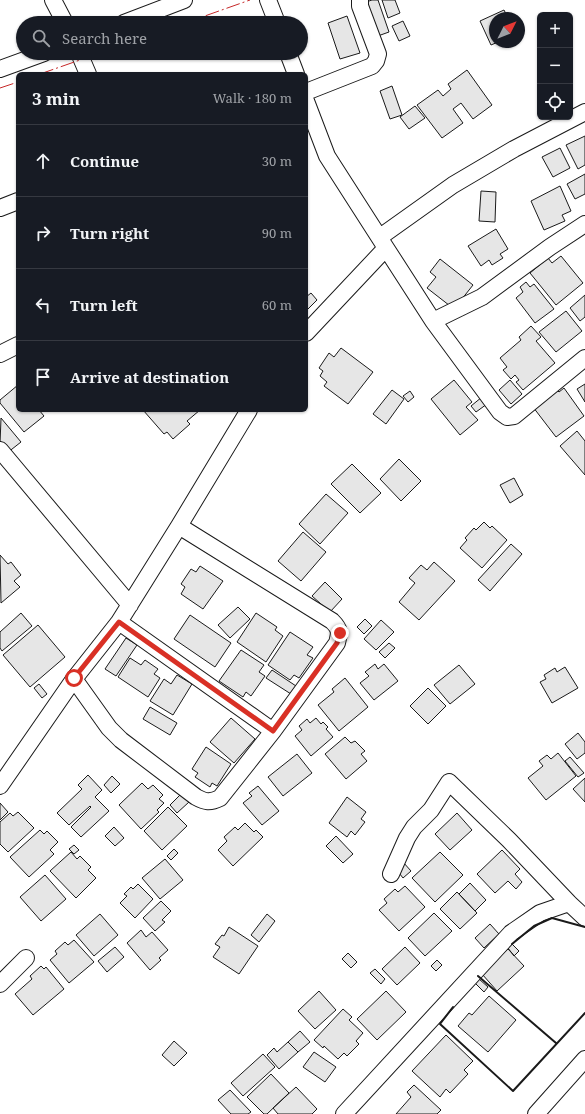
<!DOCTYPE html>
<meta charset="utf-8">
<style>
body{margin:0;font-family:"Noto Serif",serif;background:#242831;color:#f1f3f6}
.controls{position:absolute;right:12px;top:12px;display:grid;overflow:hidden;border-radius:6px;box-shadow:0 1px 3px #0004}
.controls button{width:36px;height:36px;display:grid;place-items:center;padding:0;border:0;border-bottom:1px solid #363941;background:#171b24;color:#f1f3f6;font:20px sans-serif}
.compass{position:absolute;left:489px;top:12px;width:36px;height:36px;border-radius:50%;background:#171b24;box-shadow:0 1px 3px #0004;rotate:48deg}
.stop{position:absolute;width:12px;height:12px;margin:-9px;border:3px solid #d93025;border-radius:50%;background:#fff}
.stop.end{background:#d93025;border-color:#fff;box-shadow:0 1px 4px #0008}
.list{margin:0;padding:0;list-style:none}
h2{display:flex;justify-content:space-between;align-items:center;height:52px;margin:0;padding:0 16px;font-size:17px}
h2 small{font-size:13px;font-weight:400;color:#9ea1a6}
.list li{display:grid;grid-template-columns:26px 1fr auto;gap:12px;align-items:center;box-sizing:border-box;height:72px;padding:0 16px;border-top:1px solid #363941}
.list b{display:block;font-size:15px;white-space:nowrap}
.list em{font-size:13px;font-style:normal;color:#9ea1a6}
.icon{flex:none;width:22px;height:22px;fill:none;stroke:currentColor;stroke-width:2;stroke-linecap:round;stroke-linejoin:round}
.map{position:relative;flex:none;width:585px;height:1114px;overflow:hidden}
.search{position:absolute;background:#171b24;box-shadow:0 1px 3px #0004;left:16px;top:16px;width:292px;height:44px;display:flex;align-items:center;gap:10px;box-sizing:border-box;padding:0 14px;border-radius:22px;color:#9ea1a6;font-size:15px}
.panel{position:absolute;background:#171b24;box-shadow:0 1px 3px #0004;left:16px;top:72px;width:292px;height:340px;border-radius:6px}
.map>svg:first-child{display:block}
.building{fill:#e6e6e6;stroke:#1a1a1a}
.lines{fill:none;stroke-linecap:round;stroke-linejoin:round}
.minor-casing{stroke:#1a1a1a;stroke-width:18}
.minor{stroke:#fff;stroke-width:16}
.wall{stroke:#1a1a1a;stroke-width:2}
.power{stroke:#c62828;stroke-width:1;stroke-dasharray:14 3 2 3;stroke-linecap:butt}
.route{stroke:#d93025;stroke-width:5}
</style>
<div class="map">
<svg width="585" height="1114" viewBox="0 0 585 1114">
<rect width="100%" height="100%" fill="#fff"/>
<path class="building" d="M372 0H378L389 32 375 37 363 3Z
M382 0H395L400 13 388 18Z
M504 10 508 18H495V42H498L491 45 480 21Z
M347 16 360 53 340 59 328 23Z
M403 21 410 36 399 41 392 26Z
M467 70 492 105 473 119 461 103 453 109 463 123 442 138 417 105 438 90 443 96 451 89 448 84Z
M392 86 402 115 390 119 380 91Z
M415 106 425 118 409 129 400 117Z
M585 136V165L578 169 566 145Z
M560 148 570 168 553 177 542 157Z
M585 174V194L575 199 567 184Z
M560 186 571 211 562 215 565 221 544 230 531 201Z
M481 191 496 192 495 222 479 221Z
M496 229 508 249 500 254 503 258 492 265 489 260 481 266 468 246Z
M561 256 583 283 556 305 530 273 548 258 552 263Z
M440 259 473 285 454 309 427 288 436 277 430 272Z
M526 282 530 287 534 284 554 309 535 323 516 298 523 292 520 287Z
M311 293 317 300 306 311V297Z
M585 295V317L580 321 570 308Z
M566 311 582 331 556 352 539 332Z
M531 326 541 337 536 341 555 363 523 390 516 382 519 380 515 375 511 379 503 370 507 367 500 358 521 340 519 337Z
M341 348 373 372 348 404 324 386 327 382 320 376 323 371 319 368 329 353 334 357Z
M454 380 472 402 466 407 478 420 460 435 431 399Z
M510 380 522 394 511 404 499 390Z
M585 384V402L577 389Z
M18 385V410H39L44 416 24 432 0 403V400Z
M564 388 584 416 556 437 533 407 556 389 559 392Z
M392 390 404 399 386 424 373 414Z
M410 391 414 397 408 402 403 396Z
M482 397 487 404 476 412 471 406Z
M143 410H200L187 421 190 424 173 439 167 432 164 434Z
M1 418 21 442 7 453 0 444Z
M577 431 585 441V475L560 446Z
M399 459 421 481 401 501 380 479Z
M352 464 381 493 360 513 331 484Z
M514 478 523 495 510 503 500 485Z
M326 494 348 513 320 544 299 524Z
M484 522 490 528 492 526 507 540 482 568 460 548 467 540 465 538 474 528 476 530Z
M303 532 326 552 301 581 278 561Z
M511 544 522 554 490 591 478 580Z
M0 555 8 564 11 562 21 575 14 581 20 587 1 603Z
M434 562 455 581 419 620 399 602 415 583 409 578 421 565 427 570Z
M200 566 223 581 203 609 181 594 185 587 181 584 191 569 196 572Z
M325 582 342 599 330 612 312 596Z
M238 607 250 619 230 638 218 625Z
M21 613 32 626 2 651 0 648V632Z
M256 613 277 627 275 630 283 636 266 662 237 642Z
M190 615 231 643 215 667 174 639Z
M365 619 372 626 364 634 357 627Z
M381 620 394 632 376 650 364 639Z
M38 625 65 657 30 687 3 655Z
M290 632 313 647 307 655 313 658 299 678 294 675 290 680 268 665Z
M126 638 137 645 116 676 105 669Z
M389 643 395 648 385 658 379 652Z
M241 650 264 665 259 672 265 676 251 696 246 692 243 697 219 681Z
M130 658 141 665 145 660 158 669 154 674 160 678 148 697 118 677Z
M375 664 378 669 384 664 398 681 374 700 360 683 369 676 365 672Z
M459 665 475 684 450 704 434 685Z
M565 667 578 688 552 703 540 682 546 679 544 675 555 668 557 672Z
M272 670 296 686 291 694 266 678Z
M177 675 192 684 173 715 150 701 164 679 171 684Z
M345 678 368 707 339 731 318 705 334 692 332 689Z
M39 684 47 694 42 698 34 688Z
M428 688 446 706 428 724 410 706Z
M150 707 177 723 170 735 143 719Z
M231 718 255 739 234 763 210 742Z
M316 718 321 724 323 722 328 727 326 729 333 737 311 756 295 736 302 730 299 726 307 719 310 723Z
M578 733 585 742V753L577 759 565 744Z
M345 737 351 743 355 741 365 751 361 754 367 761 346 779 325 754Z
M206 747 231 764 217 786 212 783 210 787 195 777 198 773 192 769Z
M558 753 576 776 546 800 528 778 543 766 539 761 547 755 551 759Z
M297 754 312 773 283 796 268 777Z
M570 757 584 773 578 777 565 761Z
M88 775 102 790 95 797 109 811 81 837 71 827 91 807 90 806 69 825 57 813 82 789 78 785Z
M112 776 120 784 111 793 104 785Z
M585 778V802L573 789Z
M142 783 148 789 153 785 163 795 159 799 164 803 157 810 159 812 141 829 119 805Z
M258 786 279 811 262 825 243 803 252 796 249 793Z
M181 794 189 802 177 813 170 805Z
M347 797 366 812 361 819 365 822 355 835 351 831 347 837 329 823Z
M0 803 8 812 0 820Z
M168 807 187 826 162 850 144 831Z
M18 812 34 828 8 852 0 844V822L10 813 13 816Z
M457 813 472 830 450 850 435 834Z
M245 823 254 832 256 830 263 837 233 866 218 850 227 841 224 837 235 827 238 830Z
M114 827 124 838 115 846 105 836Z
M40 830 44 834 47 831 58 842 50 850 54 854 29 877 10 857Z
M336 836 353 854 343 863 326 846Z
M74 845 79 850 74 854 69 849Z
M174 849 178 853 171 860 167 856Z
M502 850 520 869 515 874 522 882 516 889 508 881 495 893 477 874Z
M71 852 77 859 80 856 91 867 88 870 96 878 76 898 50 871Z
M440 852 463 875 435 902 412 878Z
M165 859 183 880 160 899 142 878Z
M403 862 411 871 403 878 396 869Z
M45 875 66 899 41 921 20 897Z
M470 883 486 900 475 911 459 894Z
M138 884 153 899 135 918 120 903 127 896 124 894 131 887 133 889Z
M405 886 425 907 399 931 379 910 387 903 384 899 395 889 398 892Z
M457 892 477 913 460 929 440 909Z
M161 901 171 911 162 920 165 922 155 931 143 918Z
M434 913 452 931 425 956 408 938Z
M100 914 118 935 94 956 76 935Z
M267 914 275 921 259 942 251 935Z
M490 924 499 934 484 948 475 938Z
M229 927 258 946 239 974 213 957 220 947 215 944 222 935 224 936Z
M141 930 146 937 152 932 168 950 159 958 161 960 150 970 127 943Z
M74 940 94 962 69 983 50 960 57 954 55 951 65 942 68 945Z
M512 944 519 951 514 956 508 948Z
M115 947 124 957 107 972 98 961Z
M405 947 420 963 397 985 382 969Z
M508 949 524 966 497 991 482 974Z
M348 953 357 962 351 968 342 959Z
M437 960 442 965 436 971 431 966Z
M41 966 44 969 46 967 64 989 33 1015 15 994 32 979 30 976Z
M375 969 385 979 381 984 370 973Z
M479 979 488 987 484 992 475 983Z
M319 991 336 1010 315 1029 298 1011Z
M386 991 406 1012 377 1040 357 1019Z
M489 996 516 1020 488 1052 458 1026 469 1013 472 1015Z
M343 1009 352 1017 349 1020 363 1033 356 1041 359 1044 347 1056 344 1053 338 1059 324 1046 323 1048 314 1040Z
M300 1031 310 1042 298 1052 288 1042Z
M446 1035 473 1061 464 1070 468 1074 450 1093 446 1089 440 1097 412 1071Z
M174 1041 187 1053 174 1066 162 1055Z
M288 1042 298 1052 279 1069 267 1055 274 1048 277 1052Z
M314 1052 336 1067 325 1082 303 1067Z
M263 1054 275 1067 243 1096 231 1083Z
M271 1074 289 1093 267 1114H264L247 1097Z
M414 1085 441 1110 437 1114H396L411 1097 407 1092Z
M296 1087 317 1109 312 1114H278L273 1108Z
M230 1090 251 1112 248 1114H231L218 1100Z"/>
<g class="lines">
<g class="minor-casing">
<path id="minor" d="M53 0 65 23
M268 0 277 23
M124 23 184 0
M79 53 88 74
M288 53 296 74
M0 69 44 53
M306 92 372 66 376 61 378 54 360 6V0
M306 101 327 156 386 248 306 333
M0 208 18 201
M380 237 453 185 514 149 585 112
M386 248 433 321 500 412 507 417 514 416 585 358
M433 321 482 297 550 247 585 224
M0 354 18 345
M0 450 130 605
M119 622 273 731
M74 679 109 728 121 740 196 797C205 802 210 803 220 798L273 731 337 643C340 632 340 629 332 621L179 526
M0 786 74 679 119 622 179 526 249 410
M391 874 407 838 414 827 431 810 449 782 509 840 569 903 585 918
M0 984 26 958
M344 1114 511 933 540 913 569 903
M536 1114 585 1059"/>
</g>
<use href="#minor" class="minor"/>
<path class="wall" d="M512 944 534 926 552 918 585 927
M478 976 556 1043
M453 1007 440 1024 513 1091 585 1013"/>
<path class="power" d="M185 23 250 0
M40 74 100 53
M0 88 18 82"/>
</g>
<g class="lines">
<path class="route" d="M74 678 119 622 273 731 337 643 340 633"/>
</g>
</svg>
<div class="controls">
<button>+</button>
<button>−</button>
<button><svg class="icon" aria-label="locate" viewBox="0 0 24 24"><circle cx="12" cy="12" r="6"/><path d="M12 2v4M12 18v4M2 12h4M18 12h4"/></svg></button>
</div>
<svg class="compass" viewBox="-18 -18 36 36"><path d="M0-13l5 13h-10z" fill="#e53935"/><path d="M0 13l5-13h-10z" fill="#9ea1a6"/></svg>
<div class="stop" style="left:74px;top:678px"></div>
<div class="stop end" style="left:340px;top:633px"></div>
<div class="search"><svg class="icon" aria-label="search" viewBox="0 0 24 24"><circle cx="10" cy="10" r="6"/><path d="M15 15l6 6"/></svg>Search here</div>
<section class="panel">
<h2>3 min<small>Walk · 180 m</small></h2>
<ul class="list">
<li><svg class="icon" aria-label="ahead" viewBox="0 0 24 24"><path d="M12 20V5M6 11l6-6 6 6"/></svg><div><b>Continue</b></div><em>30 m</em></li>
<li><svg class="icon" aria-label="right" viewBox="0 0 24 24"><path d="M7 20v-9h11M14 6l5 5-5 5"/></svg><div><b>Turn right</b></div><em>90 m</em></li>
<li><svg class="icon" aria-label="left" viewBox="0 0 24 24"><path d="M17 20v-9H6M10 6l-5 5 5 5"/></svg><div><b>Turn left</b></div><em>60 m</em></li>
<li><svg class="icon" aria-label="arrive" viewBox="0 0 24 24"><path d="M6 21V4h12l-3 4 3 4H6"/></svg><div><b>Arrive at destination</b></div></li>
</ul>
</section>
</div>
